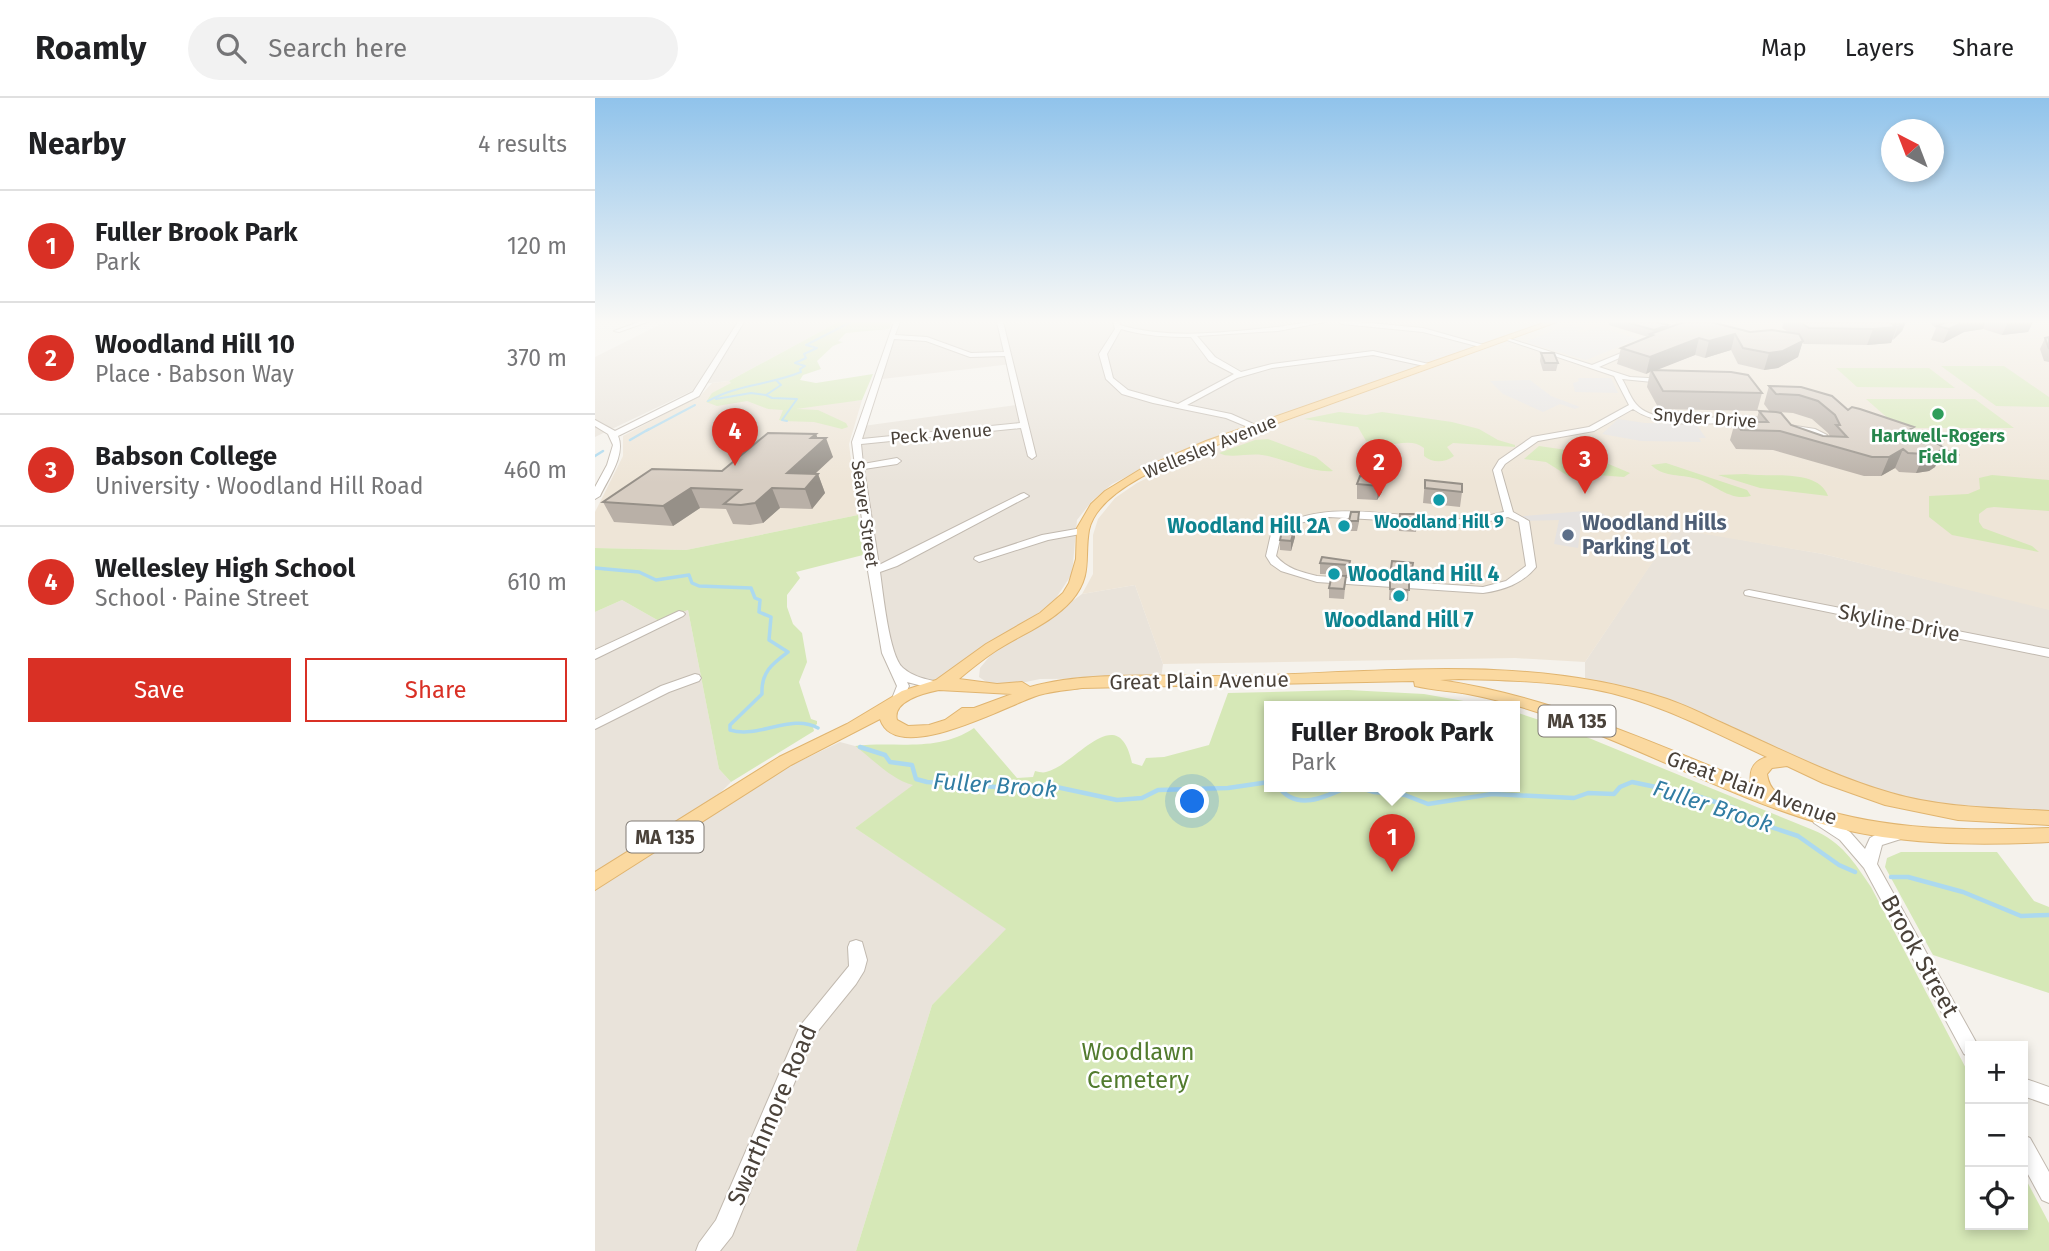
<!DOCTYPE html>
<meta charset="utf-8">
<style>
body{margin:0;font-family:"Fira Sans",sans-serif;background:#f2f2f2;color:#202124}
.controls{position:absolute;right:21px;bottom:21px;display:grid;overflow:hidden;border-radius:0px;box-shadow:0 4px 10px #0003}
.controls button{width:63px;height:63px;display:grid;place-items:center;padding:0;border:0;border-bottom:2px solid #e0e0e0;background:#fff;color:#202124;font:35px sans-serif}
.compass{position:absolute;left:1286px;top:21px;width:63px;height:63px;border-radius:50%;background:#fff;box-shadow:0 4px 10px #0003;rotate:318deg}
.you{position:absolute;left:598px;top:704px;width:24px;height:24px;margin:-18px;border:5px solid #fff;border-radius:50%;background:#1a73e8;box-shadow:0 0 0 10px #1a73e833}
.badge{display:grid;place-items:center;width:46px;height:46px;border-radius:50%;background:#d93025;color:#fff;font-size:23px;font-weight:700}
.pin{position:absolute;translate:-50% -58px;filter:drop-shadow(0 2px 4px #0008)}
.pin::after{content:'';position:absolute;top:37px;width:24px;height:21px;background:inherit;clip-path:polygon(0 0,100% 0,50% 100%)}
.popup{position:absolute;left:669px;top:603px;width:256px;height:91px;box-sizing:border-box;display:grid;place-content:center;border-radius:0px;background:#fff;filter:drop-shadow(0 2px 5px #0005);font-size:23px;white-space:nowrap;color:#757577}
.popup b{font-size:26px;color:#202124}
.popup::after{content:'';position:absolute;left:50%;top:100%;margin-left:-14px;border:14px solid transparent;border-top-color:#fff}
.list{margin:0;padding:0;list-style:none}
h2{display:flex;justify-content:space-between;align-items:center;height:91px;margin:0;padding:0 28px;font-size:30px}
h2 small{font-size:23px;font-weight:400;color:#757577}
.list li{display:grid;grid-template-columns:46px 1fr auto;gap:21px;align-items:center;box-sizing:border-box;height:112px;padding:0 28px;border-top:2px solid #e0e0e0}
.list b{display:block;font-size:26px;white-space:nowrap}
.list p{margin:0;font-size:23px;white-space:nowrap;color:#757577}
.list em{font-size:23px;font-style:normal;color:#757577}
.actions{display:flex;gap:14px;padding:21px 28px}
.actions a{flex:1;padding:16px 0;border:2px solid #d93025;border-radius:0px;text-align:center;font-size:24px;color:#d93025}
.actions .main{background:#d93025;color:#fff}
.icon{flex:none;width:38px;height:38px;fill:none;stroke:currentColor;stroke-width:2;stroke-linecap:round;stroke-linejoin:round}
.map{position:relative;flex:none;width:1454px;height:1153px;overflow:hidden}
header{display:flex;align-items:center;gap:42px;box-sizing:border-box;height:98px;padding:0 35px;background:#fff;border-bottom:2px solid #e0e0e0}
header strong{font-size:33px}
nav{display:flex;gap:38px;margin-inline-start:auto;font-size:24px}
.search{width:490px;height:63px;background:#f2f2f2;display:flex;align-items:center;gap:18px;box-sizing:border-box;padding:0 24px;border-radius:38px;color:#757577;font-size:26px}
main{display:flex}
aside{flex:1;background:#fff}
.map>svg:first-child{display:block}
.residential{fill:#e9e3da}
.education{fill:#eee5d7}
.green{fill:#d6e8b7}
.parking{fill:#e5e2e0}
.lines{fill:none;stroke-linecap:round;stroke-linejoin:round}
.stream-far3{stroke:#acd9ef;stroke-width:2}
.stream-far2{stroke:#acd9ef;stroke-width:2.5}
.stream-far1{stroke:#acd9ef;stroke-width:3.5}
.stream{stroke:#acd9ef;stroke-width:4.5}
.minor-casing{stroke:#c1b9af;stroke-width:2}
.major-casing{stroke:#e0b46f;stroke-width:2}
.minor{fill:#fff;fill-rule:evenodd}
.major{fill:#fbd9a0;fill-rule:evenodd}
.wall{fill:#b9b0a7;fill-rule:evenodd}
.shaded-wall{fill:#969088}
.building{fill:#d7cdc2;stroke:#969088;stroke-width:2}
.leisure-dot{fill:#2e9e5b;stroke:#fff;stroke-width:2.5}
.culture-dot{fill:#0f9aa8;stroke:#fff;stroke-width:2.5}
.service-dot{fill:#5c6f8a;stroke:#fff;stroke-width:2.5}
.labels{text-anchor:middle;stroke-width:5;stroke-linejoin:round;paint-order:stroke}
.far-street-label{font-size:18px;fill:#4a423a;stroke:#fff}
.far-leisure-label{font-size:18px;font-weight:bold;fill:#27864d;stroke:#fff}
.far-culture-label{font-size:18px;font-weight:bold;fill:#0d838f;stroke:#fff}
.shield{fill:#fff;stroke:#807b75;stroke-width:2}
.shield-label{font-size:19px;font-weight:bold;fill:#4a423a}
.service-label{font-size:21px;font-weight:bold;fill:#4e5e75;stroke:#fff;text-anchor:start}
.culture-label{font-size:21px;font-weight:bold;fill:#0d838f;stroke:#fff;text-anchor:end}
.street-label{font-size:21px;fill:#4a423a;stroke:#fff}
.water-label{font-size:23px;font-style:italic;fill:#317da3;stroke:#fff}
.near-street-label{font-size:24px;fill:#4a423a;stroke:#fff}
.near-park-label{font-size:24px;fill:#527b2e;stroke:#fff}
</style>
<header>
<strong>Roamly</strong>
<div class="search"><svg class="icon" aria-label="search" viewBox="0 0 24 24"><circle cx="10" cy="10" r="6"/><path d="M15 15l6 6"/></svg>Search here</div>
<nav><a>Map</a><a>Layers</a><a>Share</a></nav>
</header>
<main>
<aside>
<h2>Nearby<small>4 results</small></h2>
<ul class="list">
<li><span class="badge">1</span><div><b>Fuller Brook Park</b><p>Park</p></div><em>120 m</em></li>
<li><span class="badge">2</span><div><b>Woodland Hill 10</b><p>Place · Babson Way</p></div><em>370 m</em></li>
<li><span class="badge">3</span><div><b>Babson College</b><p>University · Woodland Hill Road</p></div><em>460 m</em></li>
<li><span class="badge">4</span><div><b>Wellesley High School</b><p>School · Paine Street</p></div><em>610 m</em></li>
</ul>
<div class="actions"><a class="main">Save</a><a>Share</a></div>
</aside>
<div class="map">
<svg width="1454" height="1153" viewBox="0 0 1454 1153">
<rect width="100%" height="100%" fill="#f5f2ec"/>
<path class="residential" d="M70 224H243L134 283 106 286 103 290 0 339V259Z
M305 224H953L567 361 517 386 497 403 482 422 477 476 461 500 436 521 343 583H335L309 573 304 565 295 540 263 346 268 328 428 306 417 266 287 281Z
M1080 430 1228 456 1454 511V716L1357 711 1309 702 1253 684 1076 604 990 580V564Z
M540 487 568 566 566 580 445 581 412 588 393 585 384 579 385 570 399 553 438 532 487 496Z
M27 502 64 523 93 512 124 671 136 684 123 697 0 775V514Z
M245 644 260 648 312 685H322L260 730 412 831 337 907 261 1153H0V792L193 669Z"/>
<path class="education" d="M966 224H1454V512L1228 456 1080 431 990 564 920 560 568 566 540 487 487 496 498 476V437L503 421 520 400 542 385 583 365 665 335 662 333Z
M134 283 173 311 267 302 254 346 263 417 91 452 0 450V414L28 358V338L106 297 117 285Z"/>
<path class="green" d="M243 224H297L294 231 251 235 243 243 248 244 238 248 222 263 226 271 208 277 205 282 221 285 278 276 267 302 201 311 223 312 251 325 253 329 247 331 219 324 187 323 184 322 188 312 173 311 152 303 122 308 111 304 117 295 136 285 134 283Z
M1346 268H1409L1454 299V309L1401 308Z
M1241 270H1334L1360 290 1262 289Z
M1271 301H1380L1419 330H1304Z
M744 314 771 317 787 314 857 324 884 331 903 342 920 347V349L858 345 852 349 859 358C850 365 837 365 829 358V350C812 337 795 354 771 343L763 329 709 321Z
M673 341 721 359 738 373C714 375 690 360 667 357 653 355 634 361 624 355L660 342Z
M944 348 985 354 1035 375 1029 379 989 376 978 381 951 364 929 361Z
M1071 365 1152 392 1156 398C1134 404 1118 384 1098 380 1083 376 1068 379 1056 367Z
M1151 376C1174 380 1223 370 1233 398L1165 390 1123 377Z
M1397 377 1454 382V413L1399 409 1392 410 1384 416V424L1388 430 1437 448 1444 454 1357 437 1334 419V398L1373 396 1385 391 1384 380Z
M263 417 268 457 201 474 205 480 192 497V509L198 526 207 535 212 564 204 584 216 621 222 623V626L218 629 219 633 136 684 124 671 93 512 64 523 27 502 0 514V450L91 452Z
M753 592 829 596 897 608H674V688H920V614L972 631 1218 732C1247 744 1259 764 1276 789L1375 978V1127H1428V1076L1454 1125V1153H261L337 907 411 831 260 730 318 687C297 682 279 662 260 648 301 643 342 655 379 630L422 680 438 679 440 673C444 674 448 675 451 674 480 668 523 600 537 665L547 668 551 660 569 659 614 647 633 595Z
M1306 754H1402L1439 803 1454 809V895L1338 857 1290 769 1292 760Z"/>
<path class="parking" d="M974 227 989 230 981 233 985 235 1003 229 1043 241 991 262 933 245 932 243Z
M983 280H1016L1023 295 980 294 978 285 984 283Z
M935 282 956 298 985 309 980 311 965 306 948 314 908 296 895 283Z
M1023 321 1050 325 1101 326 1111 340H1104L1106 344 1046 343 1007 336Z
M989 413 1009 416 1016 426 986 428 983 450 959 446 964 422 929 423 928 418Z"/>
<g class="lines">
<path class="stream-far3" d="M182 283 186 287 171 297 177 300 202 301 187 322 192 323
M121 301 156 295 171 297
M113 303C143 286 175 287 206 274L205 271 210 268 200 265 211 260 209 256 222 250 211 247 256 224
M51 333 100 307"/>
<path class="stream-far2" d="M35 342 54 331
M0 358 8 353
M0 470 10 471"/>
<path class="stream-far1" d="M0 470 44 474 61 482 94 477 97 485 104 488 156 490 160 500 165 502 164 514 176 519 174 542 193 554C177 566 166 574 167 596L135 627V632C164 641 196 615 223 630"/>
<path class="stream" d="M265 649 290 657 295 664 317 667 321 681 332 684 401 689 452 687 522 702 547 700 563 692 633 690 674 684
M683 688C701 714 731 699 754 688
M760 688 779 694 810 697 833 706 897 696 979 700 993 695 1019 696 1025 689 1037 684 1099 697 1139 710 1173 728 1203 738 1244 767 1260 774
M1296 779H1313L1368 794 1426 818 1454 817"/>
<g class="minor-casing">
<path id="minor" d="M44 224H52L24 234 19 233Z
M143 224H149L104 298 23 338C31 357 13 381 5 398L0 401V389L12 367 18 347 13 336 0 328V322L20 333 98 294Z
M299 224H305L300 237 332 239 376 255 409 254 402 224H408L441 358 437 361 433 358 426 330 266 346 268 366 302 360 306 363 302 366 269 371 284 467 426 396 429 395 434 398 302 468 285 474C288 494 294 558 308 570 318 579 331 581 343 584L345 587 339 591 312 584 314 588 306 606 302 607 296 603 302 588 287 555 273 473 274 471 260 372 258 370 260 368 257 344ZM299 241 331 243 375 259 410 258 425 325 267 341Z
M518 224H524L525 227C574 242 631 234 682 229 698 227 714 223 730 224L683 233 602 238 620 259 646 274 677 266 778 253 838 267 834 269 778 257 677 270 642 280 592 307 636 316 663 328V332H660L631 320 558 305 527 296 511 281 504 256 520 231ZM526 231C549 238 572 239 596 239L614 263 639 276 583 306 533 292 518 280 512 256Z
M744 224H764L828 230 892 248 889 250 828 234 747 226Z
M909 239 997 267 1036 251H1040V253L1004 269 1035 279 1071 281V285H1068L1027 281C1032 289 1035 299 1041 306 1066 336 1149 307 1181 325L1177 327C1135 319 1075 337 1038 311L999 333 943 343 910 366 906 372 918 414 934 423 941 469C927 486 909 492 888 495L722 484 686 473 676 466 671 458 676 436C722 393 819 425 877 421 887 420 898 416 909 414L898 372 904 362 937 339 994 329 1034 307 1019 278 909 241ZM734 419 877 427 913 419 924 424 931 468 911 483 888 489 722 478C706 474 692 471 681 458L686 437 704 425Z
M1181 325 1220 331 1232 337 1228 343 1213 344 1209 341 1210 339 1223 338 1181 329Z
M1329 346H1335L1364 357 1360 360 1329 350Z
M487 430 491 431V435L453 442 384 464 379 461 380 459 447 437Z
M1154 492 1454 551V559L1150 497 1149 495 1150 493Z
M84 513 88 514 90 516 88 518 0 561V552Z
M100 576 104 577 106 580 104 583 74 594 0 631V622L66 588Z
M1224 716 1255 734 1270 751 1275 740C1285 734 1298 728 1309 732L1311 736 1309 740 1287 747 1282 766 1381 944 1383 948H1375V959L1369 956 1269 770 1245 742 1219 725 1217 721 1219 717Z
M261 842 267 844 272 862 269 873 261 886 218 939 137 1138 125 1153H101L104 1145 121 1122 205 928 254 868 253 849 255 844Z
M1428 980 1454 989V1007L1428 998Z
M1428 1037 1435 1040 1454 1074V1105L1447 1102 1428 1067Z"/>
</g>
<g class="major-casing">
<path id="major" d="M951 224H962L619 348C583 361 503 390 494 432 489 460 498 477 477 502 457 525 427 536 402 552 388 561 376 571 364 581L402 586 427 584 435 589C492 572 580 579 641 578 785 575 933 555 1072 601 1090 607 1108 616 1125 624 1181 649 1237 678 1296 695 1347 710 1401 710 1454 713V727L1363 722 1290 707 1228 685 1192 668 1177 670 1172 676C1173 683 1175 689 1181 694 1189 701 1205 705 1216 708 1293 733 1374 733 1454 730V744C1378 748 1301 747 1227 726 1137 700 1053 653 965 622 935 611 904 602 873 596 855 593 837 592 820 588L819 583 487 590C473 592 458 593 444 597 414 606 301 670 285 621L196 667 0 792V774L184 659 252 626 307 593 341 582 391 546 445 515 468 495 474 485 481 461 482 430 496 406 510 393 546 371 611 343ZM864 581C909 582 953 583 997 591 1059 602 1116 633 1172 659 1158 663 1154 672 1156 685 1055 643 954 598 845 582ZM344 592 417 596 379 610H367L350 622 334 627 313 628 302 622C297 603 329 595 344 592Z"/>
</g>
<use href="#minor" class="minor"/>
<use href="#major" class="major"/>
</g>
<path class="wall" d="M1014 224H1062L1073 227V230L1089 224H1123L1122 226 1155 234H1193L1187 230 1189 224H1311L1307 233 1297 242 1296 245 1272 247 1209 246 1207 245 1203 259 1183 270 1169 272 1143 266 1136 252 1110 260 1100 257 1060 272 1167 295 1162 313 1064 311 1052 289 1055 274 1051 276 1022 266 1026 250 1053 239 1014 227Z
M1337 224H1438L1433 234 1407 237 1388 231 1369 234 1348 245 1336 242 1341 230 1336 226Z
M1454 239V264L1449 263 1445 251 1450 240Z
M946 255 963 265 961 273H948L945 263Z
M1174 288 1253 312 1348 342 1340 369 1334 373 1321 375 1304 374 1300 370 1286 378H1269L1178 352 1141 351 1135 342 1140 324H1161L1164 313 1175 314 1169 306ZM1183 314 1198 315 1217 321 1233 335 1235 338H1228L1196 327Z
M221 336 222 340 238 359 220 375 223 376 230 395 217 411 185 410 168 425 155 427 138 426 131 411 105 410 78 428 19 424 8 404 127 373Z
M787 380V394L782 402 762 401V386Z
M830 382 867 394 865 409 828 405Z
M756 414 764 424 762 433H754V423Z
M805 416H822L821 434 804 433Z
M700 439 696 453 685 452V442Z
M755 463 753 477 725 476V465Z
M797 463 818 465 816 482 795 480Z
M859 467 881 475 880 486 857 484Z
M751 478 749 501 734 500V490Z
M795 481 814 482 813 503 794 502Z"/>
<path class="shaded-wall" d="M1307 224H1311L1307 233 1298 242 1304 226Z
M1369 224H1391L1388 231 1369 234 1348 245 1354 231Z
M1413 224H1438L1433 234 1407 237Z
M1073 227 1072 234 1057 240 1059 232Z
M1302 229 1296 245 1272 247 1278 231Z
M1140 236 1136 252 1110 260 1114 243Z
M1104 240 1100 257 1057 274 1056 272 1055 274 1051 276 1055 259Z
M1208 243 1203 259 1183 270 1169 272 1174 255Z
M221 336 225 346 231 340 238 359 204 391 192 375 216 340Z
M1348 342 1343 354 1349 350 1340 369 1334 373 1321 375 1329 356Z
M1308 351 1300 370 1286 378 1294 359Z
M223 376 230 395 217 411 210 391Z
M787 380V394L782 402 783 388Z
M96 390 105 410 78 428 68 408Z
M177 390 185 410 168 425 160 405Z
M700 429V439L696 453V443Z"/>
<path class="building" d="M1030 224H1062L1073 227 1059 232Z
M1089 224H1118H1116L1155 234 1177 232 1204 236 1208 243 1188 253 1174 255 1148 250 1140 236 1114 243 1104 240 1055 259 1026 250 1058 237 1055 236Z
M1205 224H1307L1304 226H1297L1302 229 1278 231 1214 230Z
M1351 224H1369L1354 231 1342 228Z
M1454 239V251L1450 240Z
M946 255H959L963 265H950Z
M1056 272 1136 274 1153 277 1167 295 1068 293Z
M1174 288 1206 289 1237 298 1253 312 1257 309 1265 311 1319 329 1314 332 1348 342 1343 346 1349 350 1343 354 1329 356 1313 355 1308 351 1294 359H1277L1185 333 1146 332 1140 324H1173L1164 313 1181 314 1186 315 1196 327 1228 338 1252 339 1241 327H1245L1240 317 1223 303 1204 297 1181 296Z
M173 335 221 336 216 340H231L192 375 223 376 210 391 177 390 160 405 146 407 129 406 146 392 96 390 68 408 8 404 57 371 127 373Z
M765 378 787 380 783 388 762 386Z
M830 382 867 386V394L830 390Z
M756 414H764L763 423H754Z
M805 416H822V424L804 423Z
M688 428 700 429 696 443 685 442Z
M727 459 755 463 754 467 725 465Z
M797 463 818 465 817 471 796 470Z
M859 467 881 469V475L858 474Z
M737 477 751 478 749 491 734 490Z
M795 481 814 482V492L795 491Z"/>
<linearGradient id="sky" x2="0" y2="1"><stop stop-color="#90c3eb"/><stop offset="0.58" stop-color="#faf9f6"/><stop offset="1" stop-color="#faf9f6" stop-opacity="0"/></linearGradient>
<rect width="1454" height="385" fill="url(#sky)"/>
<circle class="leisure-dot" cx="1343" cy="316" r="7"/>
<g class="culture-dot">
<circle cx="844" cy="402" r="7"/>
<circle cx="749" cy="428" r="7"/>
<circle cx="739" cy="476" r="7"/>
<circle cx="804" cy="498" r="7"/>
</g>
<circle class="service-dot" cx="973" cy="437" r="7"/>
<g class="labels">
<g class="far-street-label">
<text transform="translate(1110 320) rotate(4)" y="6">Snyder Drive</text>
<text transform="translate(346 336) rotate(-5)" y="6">Peck Avenue</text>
<text transform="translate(615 349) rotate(-22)" y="6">Wellesley Avenue</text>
<text transform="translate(270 416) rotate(82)" y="6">Seaver Street</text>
</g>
<g class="far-leisure-label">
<text x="1343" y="344">Hartwell-Rogers<tspan x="1343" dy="21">Field</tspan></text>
</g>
<g class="far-culture-label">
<text x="844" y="430">Woodland Hill 9</text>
</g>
<g class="shield">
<rect x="943.5" y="607.5" width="77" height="31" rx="5"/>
<rect x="31.5" y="723.5" width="77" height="31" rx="5"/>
</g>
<g class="shield-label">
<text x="982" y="630">MA 135</text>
<text x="70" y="746">MA 135</text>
</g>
<g class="service-label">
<text x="987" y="432">Woodland Hills<tspan x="987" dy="24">Parking Lot</tspan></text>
</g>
<g class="culture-label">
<text x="735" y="435">Woodland Hill 2A</text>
<text x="753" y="483" text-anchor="start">Woodland Hill 4</text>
<text x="804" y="529" text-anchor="middle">Woodland Hill 7</text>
</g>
<g class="street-label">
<text transform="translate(1304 525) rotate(11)" y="7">Skyline Drive</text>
<text transform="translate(604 583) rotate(-1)" y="7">Great Plain Avenue</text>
<text transform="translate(1157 690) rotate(20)" y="7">Great Plain Avenue</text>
</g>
<g class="water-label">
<text transform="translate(400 687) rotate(4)" y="8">Fuller Brook</text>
<text transform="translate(1118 708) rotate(18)" y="8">Fuller Brook</text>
</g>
<g class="near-street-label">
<text transform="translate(1325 858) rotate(61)" y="8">Brook Street</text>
<text transform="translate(177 1017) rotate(-67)" y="8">Swarthmore Road</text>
</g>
<g class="near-park-label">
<text x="543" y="962">Woodlawn<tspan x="543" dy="28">Cemetery</tspan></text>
</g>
</g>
</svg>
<div class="controls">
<button>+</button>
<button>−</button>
<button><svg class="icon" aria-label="locate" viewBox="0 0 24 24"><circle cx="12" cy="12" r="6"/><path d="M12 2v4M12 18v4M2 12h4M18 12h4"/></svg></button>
</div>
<svg class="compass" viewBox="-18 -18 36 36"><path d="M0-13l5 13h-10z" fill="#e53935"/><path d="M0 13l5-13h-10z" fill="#757577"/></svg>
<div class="you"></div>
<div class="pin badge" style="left:797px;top:774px">1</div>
<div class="popup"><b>Fuller Brook Park</b>Park</div>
<div class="pin badge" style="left:784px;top:399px">2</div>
<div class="pin badge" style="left:990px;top:396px">3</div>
<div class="pin badge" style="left:140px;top:368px">4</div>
</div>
</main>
